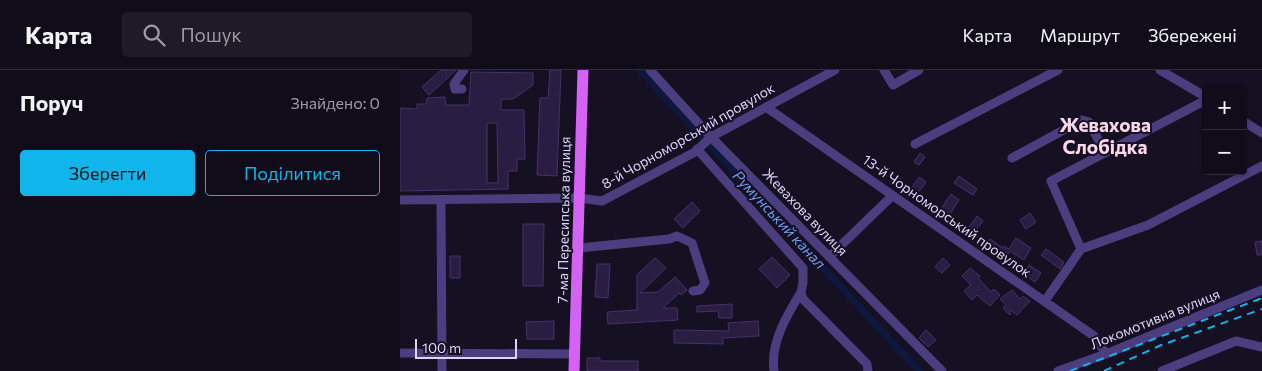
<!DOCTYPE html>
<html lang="uk">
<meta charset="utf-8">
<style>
body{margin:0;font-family:Commissioner,sans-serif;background:#1e1a27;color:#f1f3f6}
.controls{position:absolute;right:15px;top:15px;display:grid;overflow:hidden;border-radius:5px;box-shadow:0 1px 4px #0004}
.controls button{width:45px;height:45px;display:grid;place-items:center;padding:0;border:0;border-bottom:1px solid #302c39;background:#100c1a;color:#f1f3f6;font:25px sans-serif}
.scale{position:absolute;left:15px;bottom:12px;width:102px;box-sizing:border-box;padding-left:5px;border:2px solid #dfd4fc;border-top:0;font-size:14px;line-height:18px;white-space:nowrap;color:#dfd4fc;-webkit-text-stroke:4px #161023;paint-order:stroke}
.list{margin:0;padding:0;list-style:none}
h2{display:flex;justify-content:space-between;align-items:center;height:65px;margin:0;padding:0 20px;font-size:21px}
h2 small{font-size:16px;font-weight:400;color:#9c9ba2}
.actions{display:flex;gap:10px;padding:15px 20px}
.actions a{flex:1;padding:11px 0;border:1px solid #10b5ec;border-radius:5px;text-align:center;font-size:18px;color:#10b5ec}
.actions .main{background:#10b5ec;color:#111}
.icon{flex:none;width:28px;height:28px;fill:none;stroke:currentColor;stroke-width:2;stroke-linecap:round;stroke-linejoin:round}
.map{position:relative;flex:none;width:862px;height:301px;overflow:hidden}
header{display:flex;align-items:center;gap:30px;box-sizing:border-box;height:70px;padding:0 25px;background:#100c1a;border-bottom:1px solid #302c39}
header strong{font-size:24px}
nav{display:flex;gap:28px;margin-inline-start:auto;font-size:18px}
.search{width:350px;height:45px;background:#1e1a27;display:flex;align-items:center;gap:12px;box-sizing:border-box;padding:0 18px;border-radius:5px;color:#9c9ba2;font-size:19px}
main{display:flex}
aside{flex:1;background:#100c1a}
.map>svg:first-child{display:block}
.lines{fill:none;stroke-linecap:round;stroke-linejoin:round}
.canal{stroke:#0d183e;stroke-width:7}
.building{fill:#2a1d42;stroke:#46316d;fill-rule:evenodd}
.minor{stroke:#4a3e7e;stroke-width:9}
.major{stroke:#d463f4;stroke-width:11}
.rail{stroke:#10b5ec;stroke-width:2;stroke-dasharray:8 6;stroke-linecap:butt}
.labels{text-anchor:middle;stroke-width:4;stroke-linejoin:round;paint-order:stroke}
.street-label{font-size:14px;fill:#dfd4fc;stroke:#161023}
.water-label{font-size:15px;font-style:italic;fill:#6a9ff5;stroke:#161023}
.district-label{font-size:19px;font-weight:bold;fill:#fcd6e9;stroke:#161023}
</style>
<header>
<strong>Карта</strong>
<div class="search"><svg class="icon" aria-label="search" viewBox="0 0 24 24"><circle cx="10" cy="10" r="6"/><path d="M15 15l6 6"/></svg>Пошук</div>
<nav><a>Карта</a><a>Маршрут</a><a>Збережені</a></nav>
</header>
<main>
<aside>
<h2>Поруч<small>Знайдено: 0</small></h2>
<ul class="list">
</ul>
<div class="actions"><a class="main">Зберегти</a><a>Поділитися</a></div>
</aside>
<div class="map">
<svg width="862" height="301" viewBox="0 0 862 301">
<rect width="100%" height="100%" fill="#161023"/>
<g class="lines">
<path class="canal" d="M240 0 519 301"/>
</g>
<path class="building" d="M41 0H56L29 25 22 17Z
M150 0H161L157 106 137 105 140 28H148Z
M71 2 133 3V15L113 29H101V40H124L125 89H117V101H108V119L0 121V38L17 39V34H26L27 28 45 27 46 35H69ZM87 53H97L98 113H87Z
M520 83 525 87 519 95 514 92Z
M559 106 577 119 573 125 554 113Z
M519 107 526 112 515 127 508 123Z
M551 124 559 130 550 144 541 139Z
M292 132 300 141 283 158 274 149Z
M630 143 636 152 626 159 620 150Z
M577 146 583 151 574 163 572 162 569 167 564 164Z
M123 154H144L143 216H123Z
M616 168 631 178 624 190 610 181 604 190 594 182 593 183 584 178 590 169 603 178 604 176 609 179Z
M862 171V185H857L855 172Z
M646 179 664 192 660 199 641 185Z
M50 186H60V208H50Z
M372 187 390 205 377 218 359 199Z
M255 188 266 198 240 223 258 222 275 207 287 220 281 225 279 223 263 238H277L278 250 208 254 207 242 237 240V205Z
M543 188 550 195 542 203 535 197Z
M197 194H210L208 228 195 227Z
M629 195 641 203 635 212 623 204Z
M570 198 580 206 578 208 591 222 594 219 600 225 590 236 577 225 572 230 564 221 571 215 562 206Z
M612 220 620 229 623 226 630 231 617 245 610 240V245L603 238 606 235 600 229Z
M332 234V248H319L318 241 297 242V236Z
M154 251V269H127L126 252Z
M358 251 359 266 323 268V274L274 273V260L329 261 328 253Z
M526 260 536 270 528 277 519 268Z
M187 288H200V291H238V301H187Z"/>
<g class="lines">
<path class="minor" d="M250 0 311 67 542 301
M484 0 493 15 519 0
M760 0 806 27
M62 19H55L54 14 64 0
M366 37 694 266 706 284
M843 51 862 63
M515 74 658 0
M297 79 403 198V213L401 222 403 229 467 294 468 301
M612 88 682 50 689 52 705 83
M0 130 179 128 202 131 295 82 311 67 435 0
M41 130 42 301
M179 178 269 169 277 166 292 173 305 213 300 220 293 221
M681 179 651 111 806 30
M429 187 492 126
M645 231 681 179 748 155 862 96
M0 283 175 284
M374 301C370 273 387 245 401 222
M658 301 706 284 862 220
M762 301 836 271 862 277"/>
<path class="major" d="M174 301 183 0"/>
<path class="rail" d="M670 301 862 228
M704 301 759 276 862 239"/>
</g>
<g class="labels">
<g class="street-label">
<text transform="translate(288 66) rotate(-30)" y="5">8-й Чорноморський провулок</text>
<text transform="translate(405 142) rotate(46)" y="5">Жевахова вулиця</text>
<text transform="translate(547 146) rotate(35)" y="5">13-й Чорноморський провулок</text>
<text transform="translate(164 150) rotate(-89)" y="5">7-ма Пересипська вулиця</text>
<text transform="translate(755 249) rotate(-22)" y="5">Локомотивна вулиця</text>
</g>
<g class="water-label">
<text transform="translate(379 150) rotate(47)" y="5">Румунський канал</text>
</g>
<g class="district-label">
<text x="705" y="62">Жевахова<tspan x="705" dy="22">Слобідка</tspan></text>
</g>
</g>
</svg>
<div class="controls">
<button>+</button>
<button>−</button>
</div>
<div class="scale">100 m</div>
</div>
</main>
